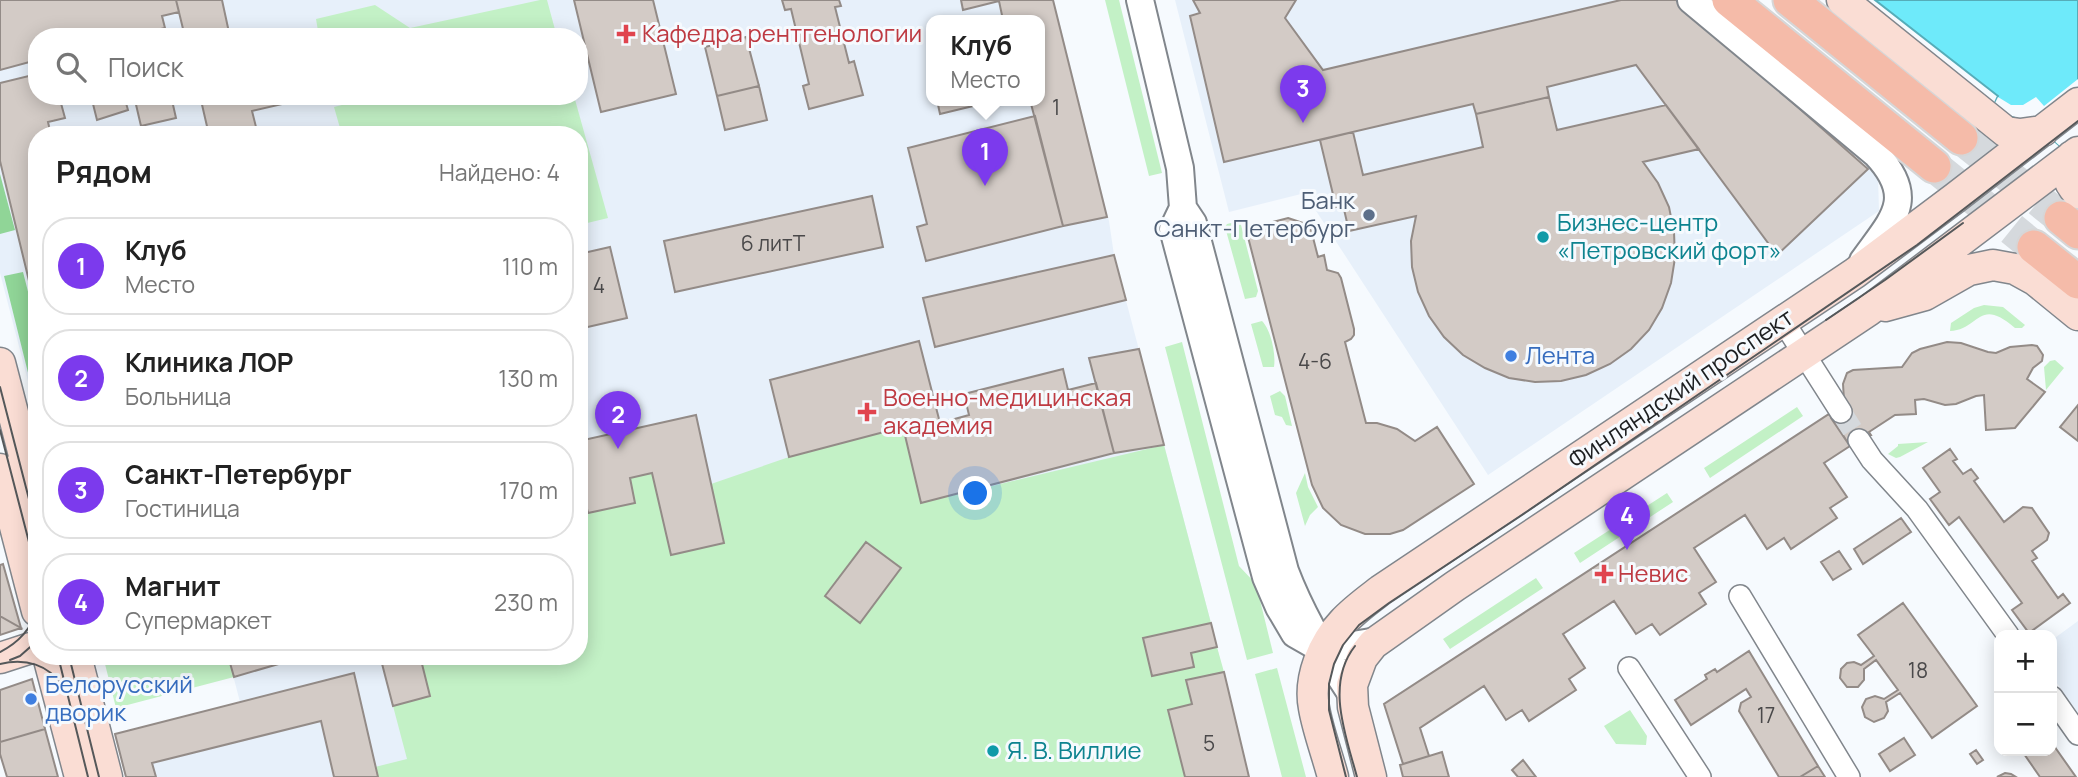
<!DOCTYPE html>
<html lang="ru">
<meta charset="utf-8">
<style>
body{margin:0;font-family:Manrope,sans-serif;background:#f6f6f6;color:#222}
.controls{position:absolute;right:21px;bottom:21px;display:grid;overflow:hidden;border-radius:14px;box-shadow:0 4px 18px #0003}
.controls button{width:63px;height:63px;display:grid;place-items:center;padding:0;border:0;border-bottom:2px solid #e0e0e0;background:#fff;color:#222;font:35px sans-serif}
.you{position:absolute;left:976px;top:494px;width:24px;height:24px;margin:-18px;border:5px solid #fff;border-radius:50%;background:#1a73e8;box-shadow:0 0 0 10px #1a73e833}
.badge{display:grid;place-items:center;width:46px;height:46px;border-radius:50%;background:#7c3aed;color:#fff;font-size:23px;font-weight:700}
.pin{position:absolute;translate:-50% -58px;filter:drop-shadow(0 2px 4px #0008)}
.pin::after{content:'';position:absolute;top:37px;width:24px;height:21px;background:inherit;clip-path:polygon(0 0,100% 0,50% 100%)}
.popup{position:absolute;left:926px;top:15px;width:119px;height:91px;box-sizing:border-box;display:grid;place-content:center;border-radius:14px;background:#fff;filter:drop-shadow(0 2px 5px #0005);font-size:23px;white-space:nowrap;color:#767676}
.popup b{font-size:26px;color:#222}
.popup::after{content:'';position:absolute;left:50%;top:100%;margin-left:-14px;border:14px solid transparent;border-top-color:#fff}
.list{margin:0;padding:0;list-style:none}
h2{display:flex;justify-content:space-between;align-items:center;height:91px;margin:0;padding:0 28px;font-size:30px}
h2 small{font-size:23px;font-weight:400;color:#767676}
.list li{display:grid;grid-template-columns:46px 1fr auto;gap:21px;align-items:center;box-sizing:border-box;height:98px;margin:0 14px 14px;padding:0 14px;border:2px solid #e0e0e0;border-radius:28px}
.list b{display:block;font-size:26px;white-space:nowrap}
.list p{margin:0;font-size:23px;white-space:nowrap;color:#767676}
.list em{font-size:23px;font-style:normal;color:#767676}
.icon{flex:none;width:38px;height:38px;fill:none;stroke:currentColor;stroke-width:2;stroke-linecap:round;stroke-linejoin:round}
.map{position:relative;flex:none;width:2078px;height:777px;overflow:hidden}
.search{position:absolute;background:#fff;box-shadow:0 4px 18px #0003;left:28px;top:28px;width:560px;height:77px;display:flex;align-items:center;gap:18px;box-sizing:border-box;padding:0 24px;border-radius:28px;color:#767676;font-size:26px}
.panel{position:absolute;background:#fff;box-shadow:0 4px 18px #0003;left:28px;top:126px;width:560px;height:539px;border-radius:28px}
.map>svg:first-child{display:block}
.built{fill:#e7f0fa;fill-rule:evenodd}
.green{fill:#c3f1c6}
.forest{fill:#90d597}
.water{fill:#6eeafa;stroke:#55adb9;stroke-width:2}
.pier{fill:#f6fafe}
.building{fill:#d3cbc6;stroke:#938b87;stroke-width:2}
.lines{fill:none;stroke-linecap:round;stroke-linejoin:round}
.minor-tunnel{stroke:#d5d9dd;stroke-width:21;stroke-dasharray:21 10;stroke-linecap:butt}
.primary-tunnel{stroke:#d5d9dd;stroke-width:33;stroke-dasharray:33 17;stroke-linecap:butt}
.minor-casing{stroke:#81868c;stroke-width:24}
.tertiary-casing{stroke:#81868c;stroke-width:30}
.secondary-casing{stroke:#81868c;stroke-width:33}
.primary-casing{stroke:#d6d6d7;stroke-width:37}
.minor{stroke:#fff;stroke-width:21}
.tertiary{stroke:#fff;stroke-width:26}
.secondary{stroke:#faddd4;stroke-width:30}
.primary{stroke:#f5bba9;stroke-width:33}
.tram{stroke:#55585a;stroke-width:2}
.health-dot{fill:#e0444e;stroke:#f6fafe;stroke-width:2.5}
.service-dot{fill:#5c6f8a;stroke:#f6fafe;stroke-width:2.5}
.culture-dot{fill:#0f9aa8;stroke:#f6fafe;stroke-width:2.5}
.shop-dot{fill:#3f7fe0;stroke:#f6fafe;stroke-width:2.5}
.labels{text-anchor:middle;stroke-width:6;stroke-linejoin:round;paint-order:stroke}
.number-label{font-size:21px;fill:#4a494a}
.health-label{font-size:24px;fill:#be3a42;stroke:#f6fafe;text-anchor:start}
.service-label{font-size:24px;fill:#4e5e75;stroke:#f6fafe;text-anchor:end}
.culture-label{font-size:24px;fill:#0d838f;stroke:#f6fafe;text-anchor:start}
.shop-label{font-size:24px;fill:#366cbe;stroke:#f6fafe;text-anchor:start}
.street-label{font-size:24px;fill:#1c1e20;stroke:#f6fafe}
</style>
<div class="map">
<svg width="2078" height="777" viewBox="0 0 2078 777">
<rect width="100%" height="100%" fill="#f6fafe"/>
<path class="built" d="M0 0H1054L1109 221 1114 255 1211 623 1249 777H126L115 734 240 702 228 656H579V135H37V416L0 273ZM931 20H1039V100H931ZM37 37H579V96H37Z
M1175 0H1679L1878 177 1879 211 1488 475 1307 197 1301 194 1229 212Z
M2078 621V713L2052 676V640Z"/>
<path class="green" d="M540 0H547L557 37H374L371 28 341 37H319L316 19 375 5 410 28Z
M1105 0H1119L1162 173 1149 176Z
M377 96H574L608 218 579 225V135H342L334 107Z
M1240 221 1258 291 1256 297 1245 299 1225 227 1227 224Z
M1984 305 2003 307 2025 325 2022 328H2015C1978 296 1980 330 1950 331L1951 323 1974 308Z
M1262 321C1271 330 1276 354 1274 367H1263L1251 324Z
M1182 342 1239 566 1256 584 1273 653 1247 660 1165 347Z
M2055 360 2064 368 2046 390 2044 367 2050 361Z
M1280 391 1285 396 1292 426 1286 425 1282 417 1275 415 1270 396Z
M1797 407 1803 416 1710 478 1704 468Z
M903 427 921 503 1164 445 1211 623 1143 638 1152 676 1193 667 1191 653 1217 647 1224 672 1192 704 1185 777H378L375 767 407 759 393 706 430 696 420 656H579V493L583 492 588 513 635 503 630 478 652 473 671 555 724 543 711 484 789 457Z
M1928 442 1900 457 1896 458 1888 454 1898 446V444Z
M1305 473 1308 487 1318 507 1310 515 1305 526 1296 493Z
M1667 493 1673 502 1580 563 1574 553Z
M1536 578 1543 588 1450 649 1443 639Z
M103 656H228L234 677 116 708Z
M1277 668 1306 777H1282L1255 674Z
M1630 710 1647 736 1646 745 1616 744 1604 726Z"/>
<path class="forest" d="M0 174 15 230 0 234Z
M23 272 37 327V409L4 276Z"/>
<path class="water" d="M1875 0H2078V162L2043 131 2028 121 2009 115 1994 105 1998 96Z"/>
<path class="pier" d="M2078 79V162L2043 131 2028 121 2009 115 1994 105 1998 97 2011 105H2023L2036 97 2044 106Z"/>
<path class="building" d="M0 0H176L179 12 162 16 165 28 128 37H37V60L0 70Z
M176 0H222L230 37H185Z
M574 0H653L676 94 601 112Z
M782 0H839L841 6 835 7 849 63 854 61 863 95 809 109 803 86 809 84 791 9 785 10Z
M961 0H1053L1107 217 1063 226 1030 100H1039V20H1003L999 1 963 10Z
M1193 0H1296L1285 18 1323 70 1621 0H1676L1868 169 1777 255 1636 65 1547 87 1549 97 1476 114 1473 104 1224 162 1190 16 1200 13Z
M746 37 759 86 717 96 705 47Z
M37 74V96H59L65 118 48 122 51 135H37V314L0 161V83Z
M759 86 767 120 725 130 717 96Z
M104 96H124L128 110 97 120 92 100Z
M134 96H171L176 118 141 126Z
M200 96H304V99L252 111 258 135H209Z
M1549 97 1557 130 1666 105 1699 149 1643 162 1658 183 1669 207 1674 232 1675 258 1671 283 1662 308 1649 330 1631 349 1610 364 1586 375 1561 381 1535 382 1509 378 1485 368 1463 355 1444 337 1429 316 1418 292 1412 267 1411 241 1416 216 1349 231 1343 205 1336 207 1320 140 1353 132 1363 175 1483 147 1476 114Z
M937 100H998L940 114Z
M1035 116 1063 226 926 261 917 227 927 224 908 148Z
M872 196 883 247 675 292 664 241Z
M1288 218 1303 223 1309 222 1318 257 1324 255 1327 270 1338 273 1341 278 1354 329V335L1351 339 1345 342 1366 423H1377L1397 429 1415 441 1437 427 1474 484 1403 530 1390 534H1365L1341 525 1323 508 1312 485 1248 237 1262 234 1273 222Z
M610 247 627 318 579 329V254Z
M1114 255 1126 300 935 347 923 298Z
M919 341 940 423 969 415 964 394 1063 369 1068 390 1096 383 1114 453 921 503 903 427 789 457 770 380Z
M1947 342 1961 343 1988 352 1996 353 2010 347 2032 345 2037 346 2043 355 2042 361 2033 368 2027 379 2045 392 2015 428 1986 430 1984 395 1976 396 1956 404 1945 405 1924 399 1915 400 1916 414 1895 415 1869 432 1871 435 1863 437 1850 446 1831 418 1842 411 1844 400 1843 384 1847 373 1853 370 1902 367 1912 353 1920 349Z
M1139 349 1164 445 1114 453 1089 358Z
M2078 405V441L2060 427Z
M1829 414 1850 446 1824 463 1847 497 1830 508 1837 518 1791 549 1784 538 1767 549 1745 515 1694 548 1716 582 1699 593 1706 604 1660 635 1652 624 1636 634 1614 601 1563 634 1585 668 1569 679 1576 690 1529 721 1522 710 1506 720 1484 686 1420 728 1429 756 1403 764 1384 704Z
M696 415 724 543 671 555 652 473 630 478 635 503 588 513 583 492 579 493V441Z
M1950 449 1957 459 1953 461 1963 474 1971 469 1978 478 1974 481 2004 522 2023 507 2032 508 2049 533 2047 540 2032 551 2037 558 2032 561 2058 598 2063 594 2070 603 2029 633 2012 610 2022 603 1959 517 1949 525 1930 499 1940 492 1923 468Z
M1901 518 1911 532 1863 564 1854 549Z
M866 542 901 568 860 623 825 596Z
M1839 551 1851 569 1833 580 1821 562Z
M3 564 21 628 0 616V565Z
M1903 603 1977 706 1932 738 1900 693 1886 702 1888 711 1884 718 1874 722 1865 717 1862 707 1866 699 1875 696 1884 699 1898 690 1876 660 1864 669V680L1858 687H1847L1840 678 1841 669 1847 663 1854 662 1861 665 1874 656 1858 635Z
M0 616 21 628 0 635Z
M1211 623 1217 647 1191 653 1194 667 1152 676 1143 638Z
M1749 651 1818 766 1800 777H1779L1739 711 1741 703 1751 697 1746 689 1691 725 1675 700 1707 679 1705 675 1715 669 1717 672Z
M228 656H306L234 677Z
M380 656H420L430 696 393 706Z
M1224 672 1249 777H1185L1168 710 1192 704 1186 680Z
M354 673 378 777H334L321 721 152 763 156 777H126L115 734Z
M32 679 45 729 0 742V690Z
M45 729 58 777H7L0 754V742Z
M1904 738 1915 755 1890 771 1879 754Z
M2052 743 2076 777H2040L2022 751H2052Z
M1976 750 1983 760 1977 764 1970 754Z
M1442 752 1449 777H1403L1400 765Z
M1523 760 1536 777H1518L1512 770Z
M1818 766 1825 777H1800Z
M2005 773 2011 774 2016 777H1997Z"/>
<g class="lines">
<path class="minor-tunnel" d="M1841 412 1859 440"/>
<path class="primary-tunnel" d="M1961 138 2061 218
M1934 166 2034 247"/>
<g class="minor-casing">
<path id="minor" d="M1783 321 1841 412
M1859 440 1872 460 1917 509 2008 635
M1740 596 1849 777
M1629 668 1700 777
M2052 697 2078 734"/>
</g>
<g class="tertiary-casing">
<path id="tertiary" d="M1140 0 1180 168 1183 208 1173 229 1266 577 1279 607 1295 634 1323 650
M1691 0 1876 154C1918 199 1892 220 1863 261
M1183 208 1193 223 1285 571C1302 616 1326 656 1352 695
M1323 650 1377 641"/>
</g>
<g class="secondary-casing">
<path id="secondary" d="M1842 0 2006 132 2020 134 2043 131
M2072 156C2067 174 2065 179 2078 193
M1885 306 1925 295 1969 270 1993 265 2015 269 2035 280 2078 315
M0 363 37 505
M0 469 37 611
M48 656 80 777
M76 656 107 777
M0 658 37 646
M1333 777C1327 754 1318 731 1314 708 1308 678 1323 643 1343 622 1354 610 1368 600 1381 590L1855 273 1955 198 2078 103
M1371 777 1353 707 1352 685 1362 658 1373 644 1455 586 1868 311 2078 152"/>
</g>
<g class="primary-casing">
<path id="primary" d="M1729 0 1934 166
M1790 0 1961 138
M2061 218 2078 232
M2034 247 2078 282"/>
</g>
<use href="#minor" class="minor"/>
<use href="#tertiary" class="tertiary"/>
<use href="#secondary" class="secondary"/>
<use href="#primary" class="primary"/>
<path class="tram" d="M1826 320 1885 280 1963 223
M0 387 37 530
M0 430 37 573
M1355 646C1325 684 1346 736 1357 777
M0 652C18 643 31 629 37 610
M58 656 88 777
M69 656 99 777
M10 660 20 656 37 641
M0 664C25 658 49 664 63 687
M1346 777 1329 710V684L1334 664 1343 645 1359 625 1389 603 1522 515 1917 245 2078 121"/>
</g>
<g class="health-dot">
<path d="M622.5 23.5h7v7h7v7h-7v7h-7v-7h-7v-7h7z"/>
<path d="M863.5 401.5h7v7h7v7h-7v7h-7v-7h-7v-7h7z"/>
<path d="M1600.5 563.5h7v7h7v7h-7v7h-7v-7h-7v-7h7z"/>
</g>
<circle class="service-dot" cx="1369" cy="215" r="7"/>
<g class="culture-dot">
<circle cx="1543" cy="237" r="7"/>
<circle cx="993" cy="751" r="7"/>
</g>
<g class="shop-dot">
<circle cx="1511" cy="356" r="7"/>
<circle cx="31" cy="699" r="7"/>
</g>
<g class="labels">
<g class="number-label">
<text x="1056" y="115">1</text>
<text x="773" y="251">6 литТ</text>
<text x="599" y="293">4</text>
<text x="1315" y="369">4-6</text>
<text x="1918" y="678">18</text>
<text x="1766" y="723">17</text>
<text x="1209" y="751">5</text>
</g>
<g class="health-label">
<text x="642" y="42">Кафедра рентгенологии</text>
<text x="883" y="406">Военно-медицинская<tspan x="883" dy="28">академия</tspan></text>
<text x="1618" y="582">Невис</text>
</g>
<g class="service-label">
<text x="1355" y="209">Банк<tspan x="1355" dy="28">Санкт-Петербург</tspan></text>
</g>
<g class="culture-label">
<text x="1557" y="231">Бизнес-центр<tspan x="1557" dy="28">«Петровский форт»</tspan></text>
<text x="1007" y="759">Я. В. Виллие</text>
</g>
<g class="shop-label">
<text x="1525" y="364">Лента</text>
<text x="45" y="693">Белорусский<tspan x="45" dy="28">дворик</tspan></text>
</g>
<g class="street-label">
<text transform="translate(1681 389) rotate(-34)" y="8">Финляндский проспект</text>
</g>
</g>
</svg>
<div class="controls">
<button>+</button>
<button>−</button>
</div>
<div class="you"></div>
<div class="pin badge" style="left:985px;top:186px">1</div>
<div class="popup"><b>Клуб</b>Место</div>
<div class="pin badge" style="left:618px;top:449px">2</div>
<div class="pin badge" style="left:1303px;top:123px">3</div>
<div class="pin badge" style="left:1627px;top:550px">4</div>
<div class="search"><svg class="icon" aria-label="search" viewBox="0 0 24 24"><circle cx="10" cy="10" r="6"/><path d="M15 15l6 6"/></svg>Поиск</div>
<section class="panel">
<h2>Рядом<small>Найдено: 4</small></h2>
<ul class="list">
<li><span class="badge">1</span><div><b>Клуб</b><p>Место</p></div><em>110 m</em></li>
<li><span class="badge">2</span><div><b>Клиника ЛОР</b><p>Больница</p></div><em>130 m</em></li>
<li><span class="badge">3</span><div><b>Санкт-Петербург</b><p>Гостиница</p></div><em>170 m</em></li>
<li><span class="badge">4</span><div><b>Магнит</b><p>Супермаркет</p></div><em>230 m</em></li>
</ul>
</section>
</div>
